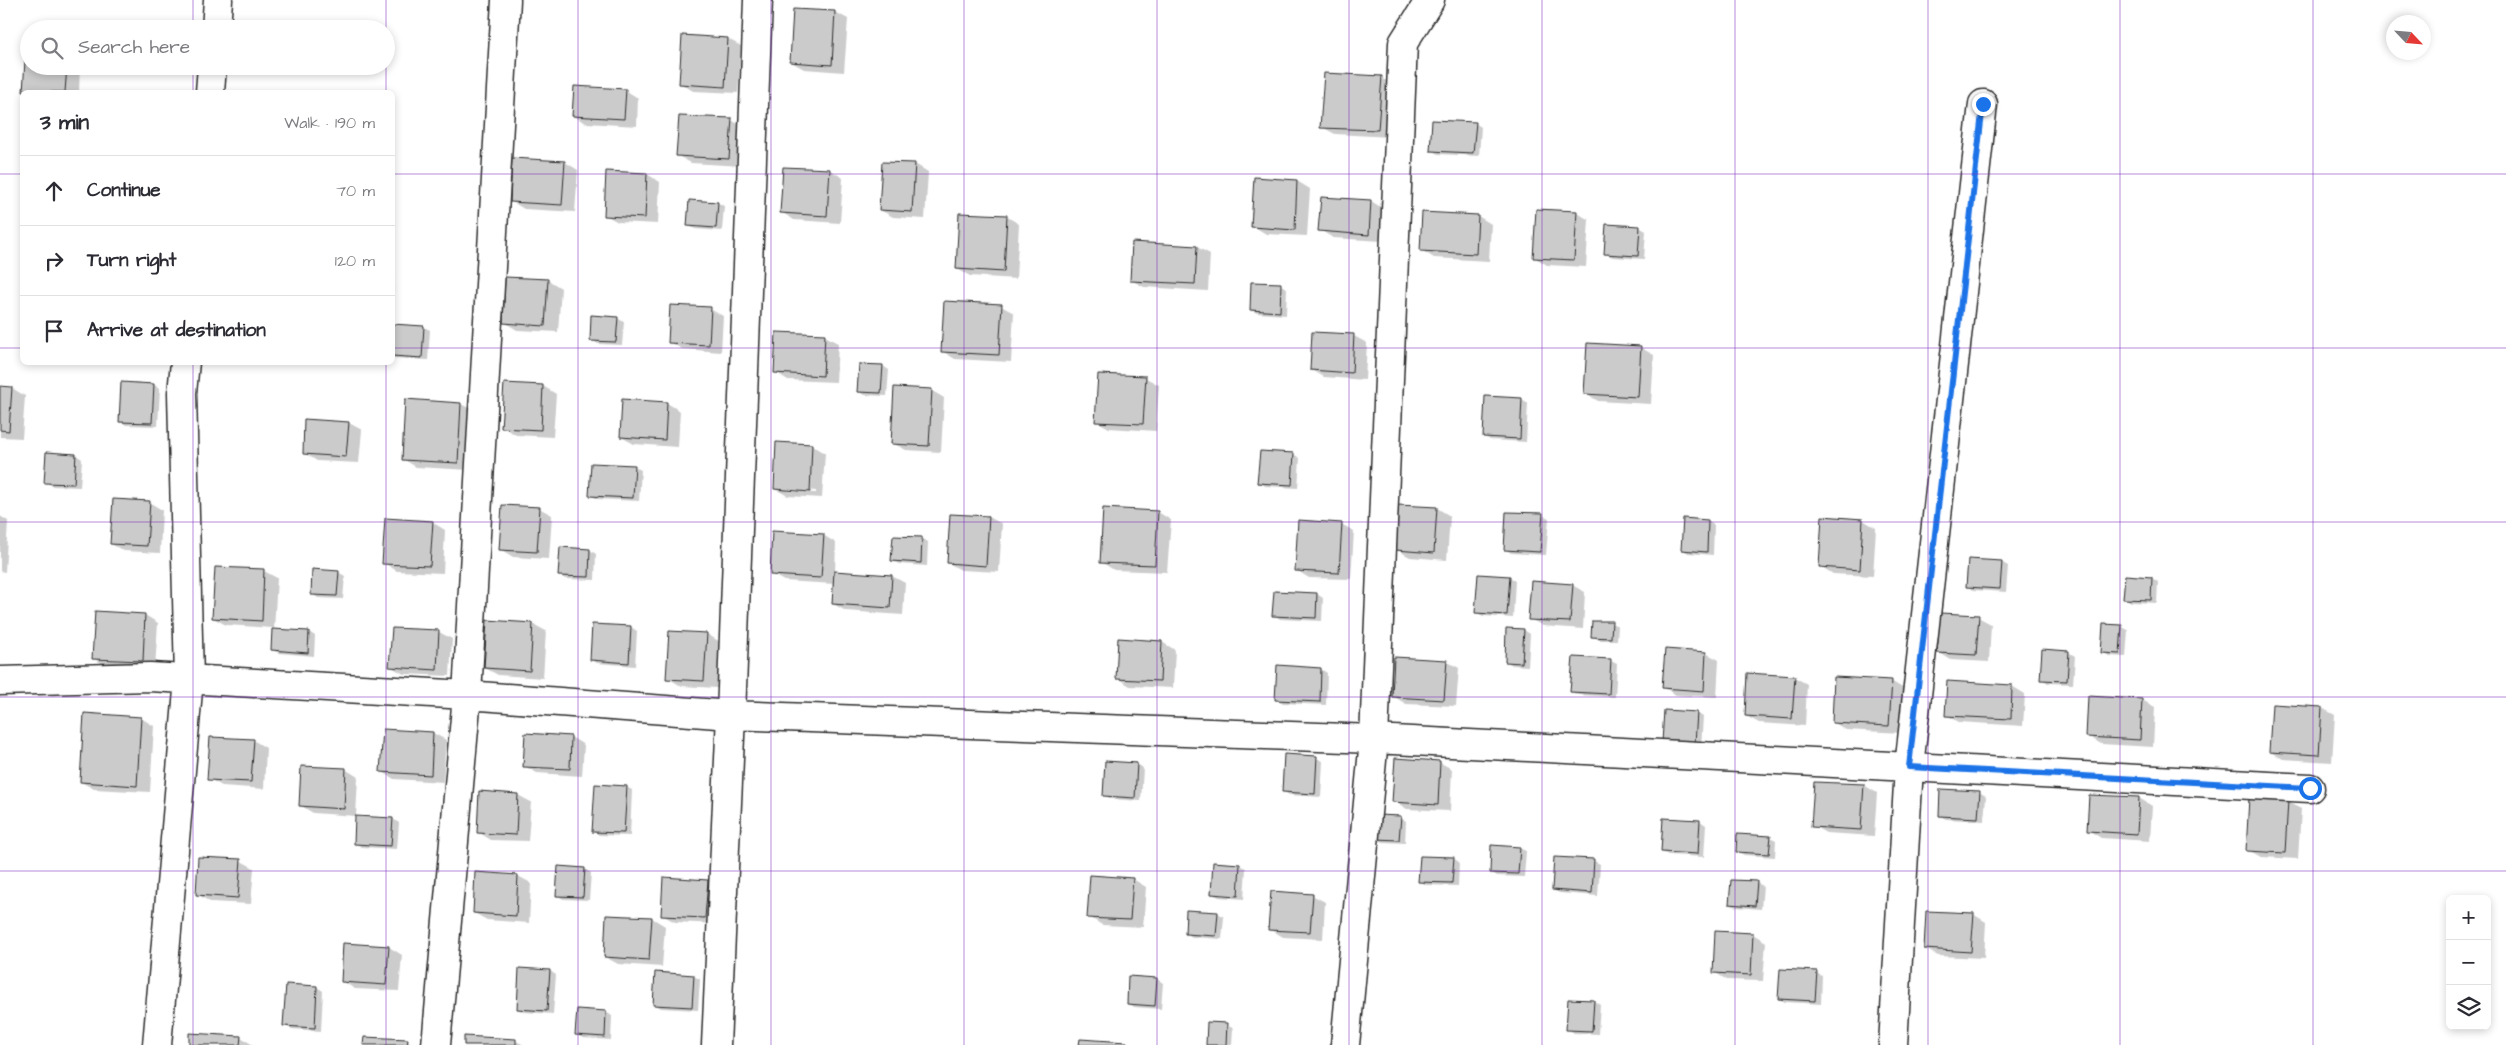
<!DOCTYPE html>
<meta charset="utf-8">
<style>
body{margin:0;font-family:"Architects Daughter",sans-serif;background:#f2f2f3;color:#2b2b33}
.controls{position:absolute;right:15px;bottom:15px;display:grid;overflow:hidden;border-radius:8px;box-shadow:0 2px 8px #0003}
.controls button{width:45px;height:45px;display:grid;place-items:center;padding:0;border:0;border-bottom:1px solid #e1e1e2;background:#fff;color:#2b2b33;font:25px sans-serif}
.compass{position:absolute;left:2386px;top:15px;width:45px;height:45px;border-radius:50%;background:#fff;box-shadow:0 2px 8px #0003;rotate:116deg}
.stop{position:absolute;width:15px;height:15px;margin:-11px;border:4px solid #1a73e8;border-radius:50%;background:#fff}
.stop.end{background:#1a73e8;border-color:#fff;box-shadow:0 1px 5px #0008}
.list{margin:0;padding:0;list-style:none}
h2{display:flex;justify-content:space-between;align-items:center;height:65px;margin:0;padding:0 20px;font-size:21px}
h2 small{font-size:16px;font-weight:400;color:#7c7c81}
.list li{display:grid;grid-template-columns:32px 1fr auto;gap:15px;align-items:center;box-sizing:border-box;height:70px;padding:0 20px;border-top:1px solid #e1e1e2}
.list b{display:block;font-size:19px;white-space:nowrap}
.list em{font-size:16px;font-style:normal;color:#7c7c81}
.icon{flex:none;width:28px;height:28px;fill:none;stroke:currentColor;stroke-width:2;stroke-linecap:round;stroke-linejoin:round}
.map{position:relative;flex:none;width:2506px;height:1045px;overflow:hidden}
.search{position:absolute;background:#fff;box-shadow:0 2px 8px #0003;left:20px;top:20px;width:375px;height:55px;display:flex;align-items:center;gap:12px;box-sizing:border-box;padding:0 18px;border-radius:28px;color:#7c7c81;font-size:19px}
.panel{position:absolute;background:#fff;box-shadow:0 2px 8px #0003;left:20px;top:90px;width:375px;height:275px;border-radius:8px}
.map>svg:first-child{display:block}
.shadow{fill:#0003;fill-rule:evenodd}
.building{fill:#cbcbcb;stroke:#2b2b2b}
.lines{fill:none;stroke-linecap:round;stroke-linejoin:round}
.minor-casing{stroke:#2b2b2b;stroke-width:31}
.minor{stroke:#fff;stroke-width:28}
.route{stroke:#1a73e8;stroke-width:6}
.grid{fill:none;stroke:#7b2cbf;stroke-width:1;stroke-opacity:0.55}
</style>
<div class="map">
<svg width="2506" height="1045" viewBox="0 0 2506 1045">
<rect width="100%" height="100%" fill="#fff"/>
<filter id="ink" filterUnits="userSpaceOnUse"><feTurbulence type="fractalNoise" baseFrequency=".02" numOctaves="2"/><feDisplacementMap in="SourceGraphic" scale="10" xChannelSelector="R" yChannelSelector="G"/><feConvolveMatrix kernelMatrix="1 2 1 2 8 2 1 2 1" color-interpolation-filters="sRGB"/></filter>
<g filter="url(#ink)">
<path class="shadow" d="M835 12 848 19 844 72 804 69 791 62Z
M728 39 741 46 738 93 693 91 680 83Z
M27 46 29 66H80L79 92H24Z
M1381 78 1394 85 1391 137 1335 134 1322 127Z
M625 90 638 98 637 126 586 123 573 116Z
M731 120 744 127 742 166 691 163 678 156Z
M1475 123 1481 127 1479 156 1438 154 1431 150Z
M565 162 578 170 575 212 524 209 511 201Z
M915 164 928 172 925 219 893 217 880 210Z
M830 170 843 178 840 223 794 220 781 212Z
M608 172 647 174 660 182 658 224 618 222 605 215Z
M1255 179 1297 181 1310 189 1307 236 1266 234 1253 226Z
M1371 201 1384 209 1382 241 1333 238 1320 230Z
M717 203 724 206 722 231 695 229 689 226Z
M1576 212 1589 220 1586 267 1547 265 1534 257Z
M1006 216 1019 224 1016 279 970 276 957 269Z
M1478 216 1491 224 1489 261 1434 258 1421 250Z
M1639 227 1646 231 1644 259 1612 257 1605 253Z
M1197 247 1210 254 1208 291 1144 287 1131 280Z
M392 268 395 269 392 304Z
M548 280 561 288 558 332 517 330 504 322Z
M1281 285 1287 288 1286 315 1257 313 1251 310Z
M1001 306 1014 313 1011 362 955 359 942 351Z
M710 309 723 316 721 352 682 349 669 342Z
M617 318 624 322 622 345 598 344 592 340Z
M392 325 424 327 430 330 428 360 392 358Z
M777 333 825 336 838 343 836 382 788 380 775 372Z
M1354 336 1367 343 1365 380 1324 377 1311 370Z
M1641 348 1654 355 1651 404 1598 401 1585 393Z
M883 366 889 370 887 396 864 395 858 391Z
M1099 375 1146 378 1159 385 1156 431 1109 428 1096 421Z
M154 385 160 388 158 426 126 425 120 421Z
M505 385 543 386 556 394 553 437 516 435 503 427Z
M0 387 12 388 25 396 22 438 0 437Z
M931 390 944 398 941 452 906 450 892 443Z
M1522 399 1528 403 1526 442 1490 440 1484 436Z
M667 403 680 411 678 447 634 444 621 437Z
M461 404 474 411 470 470 416 467 403 459Z
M349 423 362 430 359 463 317 461 304 453Z
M778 443 812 445 825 453 822 498 788 496 775 489ZM787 489 816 491V493L787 491Z
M1293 454 1300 458 1298 488 1265 486 1259 482Z
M76 455 82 459 80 487 52 486 46 482Z
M635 467 641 470 639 501 597 499 591 495Z
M149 502 162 510 160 553 124 551 111 544Z
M539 508 552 515 549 559 513 557 500 549Z
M1437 508 1450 516 1447 560 1410 557 1397 550Z
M1158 512 1171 520 1167 572 1114 570 1101 562Z
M951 515 989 517 1002 524 999 572 961 570 948 563Z
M1542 515 1549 518 1546 555 1511 553 1505 549Z
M0 516 8 521 5 572 0 571Z
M1823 518 1863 520 1876 528 1873 576 1833 574 1820 566Z
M1684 519 1708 521 1714 525 1713 555 1688 553 1682 549Z
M432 522 445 530 443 573 397 571 384 563Z
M1341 524 1354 531 1351 579 1309 578 1296 570Z
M823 535 836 543 835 573 892 576 905 583 903 615 846 611 833 604 835 584 784 581 771 574Z
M922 538 928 542 927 566 899 564 892 561Z
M590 550 596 554 595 580 565 579 559 575Z
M2001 562 2008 566 2006 592 1973 590 1967 586Z
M264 571 277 578 274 630 309 632 315 636 314 656 279 653 272 650 273 628 226 625 213 618Z
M338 572 345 576 343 599 318 598 312 594Z
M1509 577 1515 580 1513 618 1483 616 1477 613Z
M2152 578 2158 582 2157 603 2131 602 2125 598Z
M1572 585 1585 592 1583 629 1543 626 1530 619Z
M1317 594 1323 598 1322 621 1280 619 1274 615Z
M145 615 158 623 155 668 106 666 93 658Z
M1978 617 1991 624 1989 662 1951 660 1938 652Z
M1611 623 1618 626 1617 640H1599L1592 636Z
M533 624 546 631 543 678 498 675 485 668Z
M593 625 631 627 637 631 635 666 597 663 591 660Z
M2121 626 2128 630 2126 657 2109 656 2102 652Z
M1524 630 1530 634 1528 666 1512 665 1506 661Z
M439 632 452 639 450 676 404 674 391 667Z
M707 634 720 642 717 688 681 686 668 678Z
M1119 640 1162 642 1175 650 1173 688 1130 686 1117 678Z
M1666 650 1706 653 1719 660 1717 697 1676 695 1663 687Z
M2068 652 2075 656 2073 684 2048 683 2042 679Z
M1446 661 1459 668 1456 706 1406 704 1393 696Z
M1611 661 1617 664 1615 697 1578 695 1572 692Z
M1278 667 1321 669 1327 673 1326 705 1283 703 1276 699Z
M1794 677 1807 684 1805 726 1759 723 1746 716Z
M1891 681 1904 689 1902 733 1846 730 1833 722Z
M1948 682 2012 686 2025 694 2023 726 1959 722 1946 715Z
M2090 697 2142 700 2155 707 2153 747 2101 744 2088 736Z
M2322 708 2335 715 2332 762 2283 759 2270 752Z
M1697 713 1703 717 1701 747 1670 745Z
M86 715 141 718 154 726 150 792 94 789 81 782Z
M384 730 433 733 446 740 443 782 394 779 381 771Z
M526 735 571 737 584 745 582 776 537 773 524 766Z
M253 740 266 748 264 789 222 786 209 779Z
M1316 758 1323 761 1321 797 1289 795 1283 791Z
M1439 762 1452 769 1450 811 1407 809 1394 801Z
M1137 764 1143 768 1141 801 1111 799 1104 795Z
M345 769 358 777 356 816 313 813 300 805Z
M1864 785 1877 793 1874 836 1826 833 1813 826Z
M626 787 632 790 630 836 599 835 593 831Z
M1979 792 1986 796 1984 821 1946 819 1940 816Z
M518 795 531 802 528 841 491 840 478 832Z
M2139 798 2152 806 2150 841 2101 838 2088 830Z
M2288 801 2301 809 2298 859 2261 857 2248 850Z
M356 817 393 819 399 823 397 849 362 847 355 843Z
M1400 817 1406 821 1405 843 1383 842 1377 839Z
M1700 821 1706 825 1704 857 1668 855 1662 852Z
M1770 837 1776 840 1775 857 1744 855 1738 852Z
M1519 848 1526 851 1524 877 1497 876 1491 872Z
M1453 858 1459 862 1458 886 1426 885 1420 881Z
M241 861 254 868 251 904 210 902 197 894Z
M1594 861 1600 864 1598 896 1559 893 1553 890Z
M1239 865 1246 868 1244 899 1219 897 1212 894Z
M585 869 591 873 589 900 563 899 557 895Z
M518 876 531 883 529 923 487 920 474 913Z
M1133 879 1146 887 1143 927 1102 925 1089 917Z
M707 881 720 889 718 924 675 922 662 915Z
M1757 883 1763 886 1761 909 1736 907 1730 904Z
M1312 895 1325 902 1323 939 1283 937 1270 929Z
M1218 913 1224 917 1222 939 1192 937 1186 933Z
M1973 914 1986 922 1984 958 1938 956 1925 949Z
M652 918 665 926 662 967 618 964 605 957Z
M1753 934 1766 942 1763 981 1727 980 1714 972Z
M389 947 402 955 399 991 355 989 342 981Z
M550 971 556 975 553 1014 524 1012 518 1009Z
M1816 973 1822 976 1821 1004 1785 1002 1779 999Z
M693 976 700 979 698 1010 661 1008 654 1004Z
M1157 979 1163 983 1161 1009 1134 1007 1128 1003Z
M287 985 317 987 323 991 321 1031 291 1029 285 1026Z
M1594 1001 1600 1005 1598 1034 1574 1033 1568 1029Z
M606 1012 612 1016 611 1040 583 1038 577 1035Z
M1226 1025 1233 1028 1232 1045H1207Z
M240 1037 253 1045H190Z
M465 1037 516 1041 524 1045H465Z
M407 1041 415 1045H365Z"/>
<path class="building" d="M793 9 835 11 832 65 790 62Z
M682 35 728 38 725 87 679 84Z
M26 44H29V66H67L65 92H23Z
M1324 73 1382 76 1378 130 1320 128Z
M574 86 626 89 624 119 572 116Z
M679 116 732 118 729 159 676 156Z
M1432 120 1476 122 1473 153 1430 151Z
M512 158 565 161 562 205 510 202Z
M882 162 915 163 912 212 879 210Z
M783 167 830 169 827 216 780 213Z
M606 171 647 173 645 218 604 216Z
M1254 177 1297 180 1295 230 1251 227Z
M1321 197 1371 200 1369 235 1318 231Z
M689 200 718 202 716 228 687 226Z
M1536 209 1577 211 1574 260 1533 258Z
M1422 212 1478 215 1476 254 1420 251Z
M959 213 1007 215 1004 272 956 269Z
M1606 224 1640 226 1638 256 1604 254Z
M1132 242 1197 246 1195 284 1130 281Z
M505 277 548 279 545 326 503 323Z
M1251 282 1281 283 1280 312 1250 310Z
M944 301 1002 304 999 355 941 352Z
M670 305 711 307 709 345 668 343Z
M591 315 618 317 616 342 590 341Z
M392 324 424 326 422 358 392 356Z
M776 332 825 334 823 376 774 373Z
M1312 332 1354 334 1352 373 1310 370Z
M1587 343 1641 346 1638 397 1584 394Z
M859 364 883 365 881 393 857 392Z
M1098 374 1146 376 1143 424 1095 422Z
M121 382 154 384 152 423 119 422Z
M504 383 543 385 541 430 501 428Z
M0 386 12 387 9 431 0 430Z
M894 387 932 389 929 446 891 444Z
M1485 396 1522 398 1520 439 1483 437Z
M405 399 461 403 458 463 402 460Z
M622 399 667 402 665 440 620 437Z
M304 419 349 422 346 457 303 454Z
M776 442 812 444 810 492 774 489Z
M1260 451 1294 453 1292 485 1257 483Z
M46 452 76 454 74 484 44 483Z
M591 463 635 465 633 498 589 496Z
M113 499 150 501 147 546 110 544Z
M502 505 540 507 537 552 499 550Z
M1398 505 1437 507 1434 553 1396 550Z
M1103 508 1158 511 1155 565 1100 563Z
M1506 512 1543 513 1540 552 1504 550Z
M950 514 989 516 986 566 947 563Z
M1822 516 1863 519 1860 570 1819 567Z
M385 518 433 521 430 566 382 564Z
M1683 518 1708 520 1707 552 1681 550Z
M1298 520 1342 523 1339 573 1295 571Z
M772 531 824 534 821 578 770 575Z
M893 536 922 537 921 563 891 561Z
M560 547 590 549 589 577 558 576Z
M1968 559 2002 561 2000 589 1966 587Z
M215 567 264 569 262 621 212 618Z
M312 569 339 571 337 596 311 595Z
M834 571 892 575 890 608 832 604Z
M1478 574 1510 576 1507 615 1475 613Z
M2125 575 2152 577 2151 600 2123 599Z
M1531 581 1573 584 1570 622 1528 620Z
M1274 591 1317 593 1316 618 1272 616Z
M95 611 145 614 143 661 92 659Z
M1940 613 1979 615 1976 655 1937 653Z
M487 620 533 623 530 671 484 668Z
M1592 621H1612L1611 638 1591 637Z
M592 624 631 626 629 663 590 660Z
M2103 624 2122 625 2120 654 2101 653Z
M392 628 439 630 437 670 389 667Z
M1506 628 1524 629 1522 663 1505 662Z
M272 629 309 631 308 653 271 650Z
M669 631 707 633 704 681 666 679Z
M1118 638 1162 641 1160 681 1116 679Z
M1665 649 1706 652 1704 691 1662 688Z
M2042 649 2069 651 2067 681 2040 680Z
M1394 657 1447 660 1444 700 1392 697Z
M1573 657 1611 659 1609 694 1570 692Z
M1277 665 1321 668 1320 702 1275 700Z
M1747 673 1795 676 1792 719 1745 716Z
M1834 677 1892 680 1889 726 1832 723Z
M1947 681 2012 685 2011 719 1945 716Z
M2088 696 2142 699 2140 740 2086 737Z
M2272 704 2322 707 2319 755 2269 752Z
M1664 710 1697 712 1695 744 1662 742Z
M84 713 141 717 137 786 80 782Z
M383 729 433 732 431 775 380 772Z
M525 733 571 736 570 769 523 767Z
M210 737 254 739 251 782 207 780Z
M1284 754 1317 756 1315 794 1282 792Z
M1395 758 1440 761 1438 805 1392 802Z
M1105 761 1137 763 1135 798 1103 796Z
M301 766 346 768 344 809 299 806Z
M1814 782 1864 784 1861 830 1811 827Z
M595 784 627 786 624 833 592 832Z
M1940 789 1980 791 1978 818 1939 816Z
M479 791 518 794 516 835 477 833Z
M2089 795 2139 797 2137 834 2087 831Z
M2249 798 2288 800 2285 853 2246 851Z
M1377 815 1401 816 1399 840 1375 839Z
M355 816 393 818 391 846 354 844Z
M1663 818 1700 820 1698 854 1661 852Z
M1737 834 1771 836 1769 854 1736 852Z
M1491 845 1520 847 1518 874 1490 873Z
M1420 856 1454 857 1452 883 1418 882Z
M198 857 241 859 238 898 196 895Z
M1554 857 1594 859 1592 893 1552 890Z
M1213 862 1240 864 1238 896 1211 894Z
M558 866 585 868 583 897 556 896Z
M475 872 518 875 516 916 473 913Z
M1090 875 1133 878 1130 920 1087 918Z
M663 877 708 880 705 918 661 916Z
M1731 880 1757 881 1755 906 1729 904Z
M1271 891 1313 894 1310 932 1268 930Z
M1186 910 1218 912 1216 936 1185 934Z
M1926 911 1974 913 1971 952 1924 949Z
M606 915 652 917 649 960 604 957Z
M1715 931 1753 933 1751 975 1713 973Z
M343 943 389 946 386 985 341 982Z
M519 968 550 970 547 1011 517 1009Z
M1780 969 1817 971 1815 1001 1778 999Z
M655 972 694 975 692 1007 653 1005Z
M1128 976 1157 978 1155 1006 1127 1004Z
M286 984 317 986 315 1028 283 1026Z
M1568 999 1594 1000 1592 1031 1566 1030Z
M577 1009 606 1011 605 1037 575 1035Z
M1207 1022 1227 1023 1226 1045H1206Z
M189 1033 241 1036 240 1045H189Z
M464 1036 516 1039V1045H464Z
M364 1037 408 1039 407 1045H363Z
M1080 1039 1127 1042V1045H1079Z"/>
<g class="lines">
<g class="minor-casing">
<path id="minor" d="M216 29 218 0
M210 92 212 66
M0 681 150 677 467 695 731 715 1374 739 2310 788
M157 1045 189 679 182 393 185 362
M436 1045 467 695 506 0
M716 1045 731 715 758 0
M1345 1045 1374 739 1403 43 1430 0
M1893 1045 1909 767 1983 104"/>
</g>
<use href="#minor" class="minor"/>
</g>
</g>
<g class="lines" filter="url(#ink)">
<path class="route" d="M1983 104 1909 767 2310 788"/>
</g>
<path class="grid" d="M193 0V29M386 0V29M578 0V1045M771 0V1045M964 0V1045M1157 0V1045M1349 0V1045M1542 0V1045M1735 0V1045M1928 0V1045M2120 0V1045M2313 0V1045M193 66V92M386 66V92M0 174H22M392 174H2506M0 348H22M392 348H2506M193 362V1045M386 362V1045M0 522H2506M0 697H2506M0 871H2506"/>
</svg>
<div class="controls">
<button>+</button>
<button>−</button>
<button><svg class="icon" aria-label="layers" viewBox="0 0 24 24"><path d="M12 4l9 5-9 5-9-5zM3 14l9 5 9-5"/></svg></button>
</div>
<svg class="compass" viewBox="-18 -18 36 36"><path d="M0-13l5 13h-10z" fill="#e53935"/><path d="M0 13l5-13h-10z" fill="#7c7c81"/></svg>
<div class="stop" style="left:2310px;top:788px"></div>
<div class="stop end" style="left:1983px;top:104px"></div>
<div class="search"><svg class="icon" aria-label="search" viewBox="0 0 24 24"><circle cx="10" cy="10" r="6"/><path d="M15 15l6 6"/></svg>Search here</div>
<section class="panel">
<h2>3 min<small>Walk · 190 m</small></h2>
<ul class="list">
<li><svg class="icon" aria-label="ahead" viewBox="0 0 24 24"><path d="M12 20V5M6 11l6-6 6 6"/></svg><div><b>Continue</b></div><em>70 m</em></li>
<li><svg class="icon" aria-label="right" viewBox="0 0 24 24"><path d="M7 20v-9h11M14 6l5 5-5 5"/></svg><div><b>Turn right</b></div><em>120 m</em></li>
<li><svg class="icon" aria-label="arrive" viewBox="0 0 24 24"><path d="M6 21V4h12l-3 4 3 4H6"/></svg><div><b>Arrive at destination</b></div></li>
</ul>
</section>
</div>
